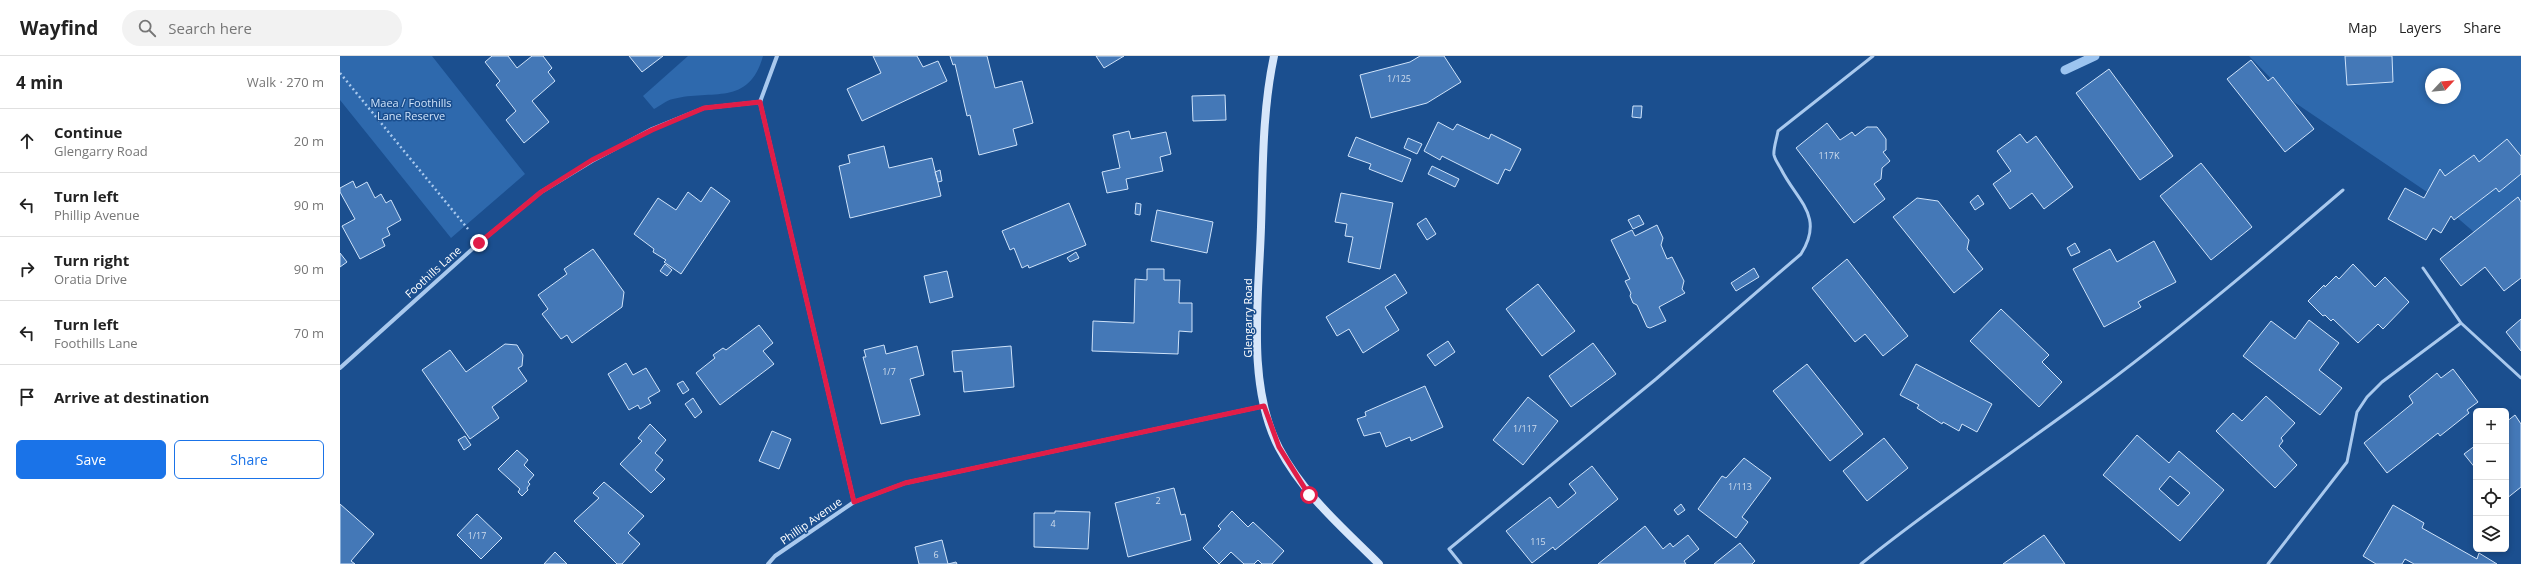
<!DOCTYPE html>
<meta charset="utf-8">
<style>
body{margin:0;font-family:"Open Sans",sans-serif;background:#f2f2f2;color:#222}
.controls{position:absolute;right:12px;bottom:12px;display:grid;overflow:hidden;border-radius:6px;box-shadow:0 2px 6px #0003}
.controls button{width:36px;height:36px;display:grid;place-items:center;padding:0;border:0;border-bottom:1px solid #e0e0e0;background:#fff;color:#222;font:20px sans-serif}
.compass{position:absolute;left:2085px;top:12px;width:36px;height:36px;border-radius:50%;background:#fff;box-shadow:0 2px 6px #0003;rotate:64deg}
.stop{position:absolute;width:12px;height:12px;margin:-9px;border:3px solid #e11d48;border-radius:50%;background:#fff}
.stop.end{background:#e11d48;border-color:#fff;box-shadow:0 1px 4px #0008}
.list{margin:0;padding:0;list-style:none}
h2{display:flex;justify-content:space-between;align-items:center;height:52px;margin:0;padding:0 16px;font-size:17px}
h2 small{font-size:13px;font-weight:400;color:#767676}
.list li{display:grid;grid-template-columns:26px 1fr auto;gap:12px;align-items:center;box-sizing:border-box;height:64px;padding:0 16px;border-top:1px solid #e0e0e0}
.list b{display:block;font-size:15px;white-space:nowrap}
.list p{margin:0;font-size:13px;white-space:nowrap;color:#767676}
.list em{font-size:13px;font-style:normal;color:#767676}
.actions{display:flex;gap:8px;padding:12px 16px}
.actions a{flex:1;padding:9px 0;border:1px solid #1a73e8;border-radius:6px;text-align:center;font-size:14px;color:#1a73e8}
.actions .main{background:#1a73e8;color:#fff}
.icon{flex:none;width:22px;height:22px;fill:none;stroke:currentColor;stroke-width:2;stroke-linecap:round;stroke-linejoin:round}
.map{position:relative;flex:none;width:2181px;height:508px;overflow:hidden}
header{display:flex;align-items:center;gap:24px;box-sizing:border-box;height:56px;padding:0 20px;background:#fff;border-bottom:1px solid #e0e0e0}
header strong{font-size:19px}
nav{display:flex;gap:22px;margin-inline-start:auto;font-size:14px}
.search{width:280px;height:36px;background:#f2f2f2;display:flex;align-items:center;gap:10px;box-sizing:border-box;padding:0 14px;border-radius:22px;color:#767676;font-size:15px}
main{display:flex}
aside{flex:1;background:#fff}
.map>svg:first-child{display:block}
.green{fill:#2e69ad;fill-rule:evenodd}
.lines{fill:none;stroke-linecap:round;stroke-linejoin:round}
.stream{stroke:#9cc4f0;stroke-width:9}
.building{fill:#4478b7;stroke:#cfe3fa;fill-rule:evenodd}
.path{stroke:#a9c9ee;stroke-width:2.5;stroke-dasharray:2 3;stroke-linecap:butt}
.service{stroke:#a9c9ee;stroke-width:3}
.minor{stroke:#a9c9ee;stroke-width:4}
.secondary{stroke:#d6e6fa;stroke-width:8}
.route{stroke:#e11d48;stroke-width:5}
.labels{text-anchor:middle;stroke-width:3;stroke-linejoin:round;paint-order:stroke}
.number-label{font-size:9px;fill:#d0dded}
.park-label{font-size:11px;fill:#cfe3fa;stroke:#1b4f8f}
.street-label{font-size:11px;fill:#fff;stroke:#1b4f8f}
</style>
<header>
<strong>Wayfind</strong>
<div class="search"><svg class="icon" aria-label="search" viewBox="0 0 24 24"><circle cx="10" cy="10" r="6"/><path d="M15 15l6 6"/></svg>Search here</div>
<nav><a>Map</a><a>Layers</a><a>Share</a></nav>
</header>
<main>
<aside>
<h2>4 min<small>Walk · 270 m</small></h2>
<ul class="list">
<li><svg class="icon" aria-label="ahead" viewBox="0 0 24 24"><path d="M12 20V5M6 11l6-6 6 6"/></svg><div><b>Continue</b><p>Glengarry Road</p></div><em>20 m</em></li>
<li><svg class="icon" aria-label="left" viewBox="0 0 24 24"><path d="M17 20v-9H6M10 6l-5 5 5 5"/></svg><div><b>Turn left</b><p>Phillip Avenue</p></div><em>90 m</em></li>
<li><svg class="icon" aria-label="right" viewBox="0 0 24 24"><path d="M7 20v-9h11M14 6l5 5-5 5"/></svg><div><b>Turn right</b><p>Oratia Drive</p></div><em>90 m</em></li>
<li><svg class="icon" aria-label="left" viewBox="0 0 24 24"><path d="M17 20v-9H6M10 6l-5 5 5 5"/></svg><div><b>Turn left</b><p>Foothills Lane</p></div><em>70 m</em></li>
<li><svg class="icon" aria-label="arrive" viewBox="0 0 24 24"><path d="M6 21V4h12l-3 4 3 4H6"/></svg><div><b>Arrive at destination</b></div></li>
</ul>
<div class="actions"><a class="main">Save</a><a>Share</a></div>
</aside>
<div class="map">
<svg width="2181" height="508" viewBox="0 0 2181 508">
<rect width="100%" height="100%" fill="#1b4f8f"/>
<path class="green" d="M0 0H92L185 118 111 182 0 44Z
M348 0H423C409 51 372 33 333 43 327 44 320 50 314 53L303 40Z
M1909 0H2181V217L2090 138 1954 46ZM2091 18H2115V42H2091Z"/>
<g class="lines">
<path class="stream" d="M1725 14 1755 0"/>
</g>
<path class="building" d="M152 0H168L177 12 192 0H203L212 12 208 16 215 25 192 45 209 66 184 87 166 64 176 55 156 29 160 25 145 6Z
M289 0H323L302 16Z
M533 0H577L583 11 598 5 607 25 522 65 507 33 541 17Z
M610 0H647L655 32 682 25 693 67 673 73 677 89 639 99 630 59 627 60 615 8 613 9Z
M756 0H784L764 12Z
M1080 0H1104L1121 26 1087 47 1031 62 1020 19 1070 6Z
M2005 0H2052L2053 26 2007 29Z
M1911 4 1928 25 1933 21 1974 73 1945 96 1887 23Z
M1769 13 1833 100 1800 124 1736 37Z
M885 39 886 64 853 65 852 40Z
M1293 50H1302L1301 62 1292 61Z
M1098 66 1113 74 1117 68 1149 83 1151 78 1181 93 1170 115 1165 113 1158 128 1102 100 1100 104 1084 95Z
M1487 67 1500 84 1512 76 1515 80 1527 71H1537L1546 83V94L1543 96 1550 105 1542 112 1541 123 1534 128 1545 143 1514 167 1456 92Z
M789 75 791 83 826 76 831 98 820 101 823 115 786 123 788 133 767 137 762 116 780 112 773 79Z
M1680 78 1687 87 1696 80 1733 131 1704 153 1692 137 1670 153 1653 128 1671 115 1657 95Z
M1016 81 1071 103 1062 126 1029 113 1031 108 1008 100Z
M1068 82 1082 88 1077 98 1064 92Z
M2167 83 2181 100V118L2159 136 2156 132 2114 164 2111 160 2101 177 2093 172 2086 184 2048 163 2065 132 2084 142 2100 113 2105 120 2134 99 2139 106Z
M544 90 549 112 592 102 601 140 510 162 499 110 510 107 508 99Z
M1861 107 1912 171 1871 204 1820 140Z
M1092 110 1119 123 1115 131 1088 118Z
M600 114 602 125 598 126 595 116Z
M13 125 16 132 27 126 35 142 41 138 46 147 51 144 61 164 47 172 50 179 42 183 45 190 20 203 2 170 15 163 0 136V132Z
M371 131 390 145 341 218 324 206 326 204 313 196 314 193 294 178 318 142 336 154 348 136 361 146Z
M1001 137 1053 147 1040 213 1008 206 1013 181 1005 180 1007 168 995 166Z
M1638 139 1644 148 1635 154 1630 146Z
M2178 141 2181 146V222L2164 235 2145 211 2121 230 2100 203Z
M1577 142 1598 145 1629 184 1627 193 1643 213 1614 237 1553 161Z
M729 147 746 189 689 212 688 209 682 212 674 192 670 194 662 175Z
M796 147 801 148 800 159 795 158Z
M817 154 873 166 867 197 811 185Z
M1299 159 1304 168 1293 173 1288 164Z
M1086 162 1096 178 1087 184 1077 168Z
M1317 169 1323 182 1321 189 1327 203 1332 201 1344 225 1342 233 1345 237 1319 251 1326 265 1310 272 1307 271 1297 249 1293 247 1290 240 1291 237 1285 225 1290 223 1271 184 1292 174 1295 180Z
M1814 185 1836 226 1798 246 1801 251 1764 271 1733 213 1770 193 1777 206Z
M1735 187 1740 196 1731 200 1727 192Z
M253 193 284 236 282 251 232 287 227 279 221 283 202 258 208 253 198 239 227 218 224 213Z
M736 196 739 202 730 206 727 202Z
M0 197 7 206 0 211Z
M1507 203 1568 280 1543 300 1525 278 1515 286 1472 232Z
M325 208 332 214 327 220 320 215Z
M2013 208 2035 231 2045 221 2069 246 2043 273 2038 268 2018 287 1993 263 1991 265 1985 259 1983 260 1968 245 1984 229 1985 231 1996 220 1999 223Z
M1414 212 1419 221 1396 235 1391 227Z
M807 213H824V224H840L839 247H852V276L839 275 838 298 752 295 753 265 794 267 795 223 807 224Z
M607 215 613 241 590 247 584 220Z
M1055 218 1067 237 1045 251 1059 274 1023 297 1009 273 997 280 986 261Z
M1198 228 1235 275 1202 300 1166 253Z
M1661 253 1709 299 1702 306 1722 326 1699 351 1630 285Z
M2181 263V295L2166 276Z
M1969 264 1999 287 1979 314 2002 332 1980 359 1903 300 1931 265 1955 283Z
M419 269 433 287 423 295 434 308 380 349 356 317 375 302 373 299 383 292 386 294Z
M1108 285 1115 296 1095 310 1087 299Z
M1253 287 1276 318 1231 351 1209 320Z
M165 288 177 289 183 299 182 310 178 312 187 325 152 351 159 362 130 383 82 314 110 294 126 316Z
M544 289 546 298 577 290 584 319 570 323 580 359 541 368 523 301H526L524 294Z
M671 290 674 331 624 336 622 315 614 316 612 295Z
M286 307 293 319 306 312 320 335 308 342 311 347 300 353 298 349 289 354 268 318Z
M1467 308 1523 378 1490 405 1433 335Z
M1576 308 1652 348 1637 376 1622 368 1619 375 1603 366 1602 368 1577 352 1579 349 1560 339Z
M2113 313 2138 346 2127 354 2129 357 2100 380 2098 377 2047 417 2024 387 2073 347 2069 340 2097 317 2101 322Z
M343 325 349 334 343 338 337 328Z
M1085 330 1103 371 1071 385 1070 381 1046 391 1040 376 1024 380 1017 363 1026 360 1025 356Z
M1926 340 1955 367 1941 382 1943 385 1939 390 1957 409 1935 432 1876 375 1893 357 1902 365Z
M1188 341 1218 365 1183 409 1153 384Z
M353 342 362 356 355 362 345 348Z
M2175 359 2181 368V431L2166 443V366Z
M310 368 326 384 315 397 323 404 315 414 325 423 311 437 280 408 302 385 298 382Z
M432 375 451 383 439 413 419 405Z
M1797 379 1829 407 1839 395 1884 434 1840 485 1763 419ZM1830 420 1850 437 1838 450 1819 433Z
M125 380 131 389 124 394 118 384Z
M1544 382 1568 412 1527 445 1503 415Z
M2136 389V413L2124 398Z
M177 394 188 404 184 409 194 419 188 426 190 428 187 432 188 434 182 440 178 436 180 433 158 413Z
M1404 402 1431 422 1402 461 1408 466 1396 482 1358 453 1382 420 1386 422Z
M1252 410 1278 443 1215 494 1213 491 1192 507 1166 475 1210 441 1218 452 1236 437 1229 428Z
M264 426 304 460 288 477 300 488 282 508H277L234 465 259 442 253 437Z
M834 432 841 459 845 458 851 484 788 501 775 447Z
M0 448 34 478 11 505 15 508H0Z
M1341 448 1345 454 1338 459 1334 454Z
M2053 449 2084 467 2082 472 2137 503 2139 497 2157 508H2074L2065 503 2062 508H2036L2023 500Z
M715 455 750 456 748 493 694 491V457H715Z
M892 455 908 471 913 466 944 495 932 508H922L918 504 914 508H904L891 496 879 508 863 492 881 473 878 470Z
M137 458 162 482 141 503 117 479Z
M1305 470 1323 493 1330 487 1333 491 1348 479 1359 493 1344 505 1346 508H1258Z
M1704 479 1725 508H1663Z
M602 484 608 508 616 506 617 508H579L575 491Z
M1400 487 1415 505 1412 508H1374Z
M215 496 227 508H204Z"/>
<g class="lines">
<path class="path" d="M0 17 128 173"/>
<path class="service" d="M2083 212 2121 267 2181 322
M1121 508 1109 493 1316 323 1461 198C1485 160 1457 145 1441 113 1439 109 1435 104 1434 99 1433 93 1437 82 1438 75L1533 0
M1521 508C1599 445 1683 390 1763 330 1846 268 1925 201 2003 134
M1928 508 2007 406 2017 356 2027 341 2042 326 2121 267"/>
<path class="minor" d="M437 0 420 46 514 446
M0 312 139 187 201 136 252 105 312 73 364 52 420 46
M428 508 435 500 514 446 565 427 924 350"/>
<path class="secondary" d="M934 0C922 56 923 114 921 171 919 240 906 329 939 392 964 439 1002 471 1039 508"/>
</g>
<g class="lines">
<path class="route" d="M139 187 201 136 252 104 312 74 364 52 420 46 514 446 565 427 924 350 939 391 969 439"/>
</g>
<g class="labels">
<g class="number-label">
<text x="1059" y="26">1/125</text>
<text x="1489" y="103">117K</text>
<text x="549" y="319">1/7</text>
<text x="1185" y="376">1/117</text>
<text x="1400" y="434">1/113</text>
<text x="818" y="448">2</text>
<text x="713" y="471">4</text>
<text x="137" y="483">1/17</text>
<text x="1198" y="489">115</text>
<text x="596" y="502">6</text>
</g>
<g class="park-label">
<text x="71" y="51">Maea / Foothills<tspan x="71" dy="13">Lane Reserve</tspan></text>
</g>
<g class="street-label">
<text transform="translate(93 216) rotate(-42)" y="4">Foothills Lane</text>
<text transform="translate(908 262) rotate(-90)" y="4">Glengarry Road</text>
<text transform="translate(471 465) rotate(-35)" y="4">Phillip Avenue</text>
</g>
</g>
</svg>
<div class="controls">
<button>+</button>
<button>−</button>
<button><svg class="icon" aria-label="locate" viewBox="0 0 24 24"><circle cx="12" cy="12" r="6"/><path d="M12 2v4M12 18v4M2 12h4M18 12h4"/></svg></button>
<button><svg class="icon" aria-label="layers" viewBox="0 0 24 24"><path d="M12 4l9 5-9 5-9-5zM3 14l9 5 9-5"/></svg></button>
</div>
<svg class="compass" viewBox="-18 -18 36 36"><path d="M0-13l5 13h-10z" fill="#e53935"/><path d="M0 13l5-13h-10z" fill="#767676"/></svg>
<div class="stop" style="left:969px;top:439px"></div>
<div class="stop end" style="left:139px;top:187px"></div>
</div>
</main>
